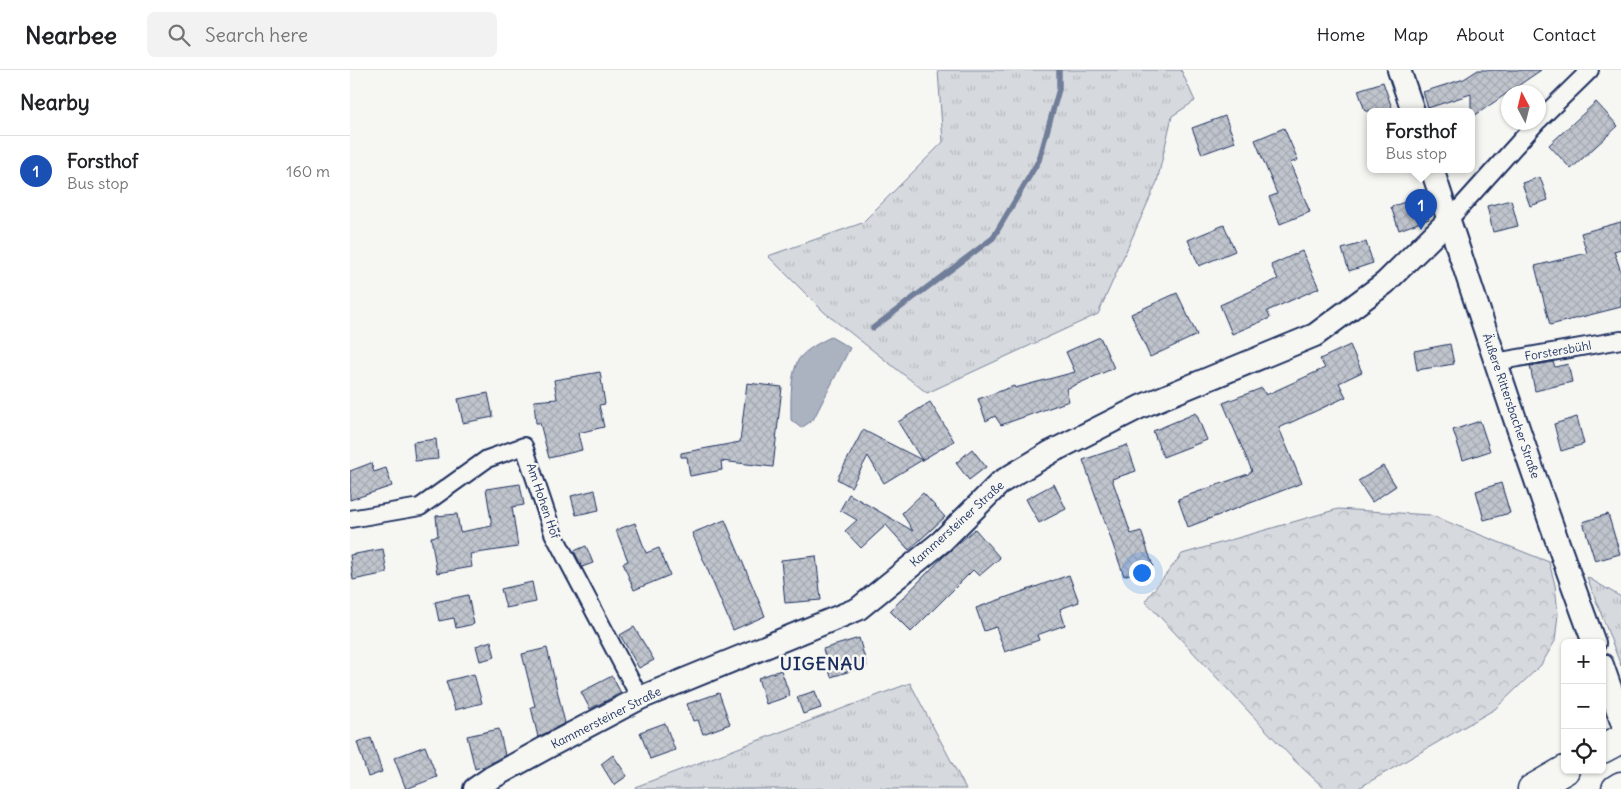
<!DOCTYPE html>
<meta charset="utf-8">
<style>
body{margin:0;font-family:Delius,sans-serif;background:#f2f2f2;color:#202124}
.controls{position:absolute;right:15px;bottom:15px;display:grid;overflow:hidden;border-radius:8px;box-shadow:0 1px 4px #0004}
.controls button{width:45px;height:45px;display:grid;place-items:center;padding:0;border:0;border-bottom:1px solid #e0e0e0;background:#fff;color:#202124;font:25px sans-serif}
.compass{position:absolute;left:1151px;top:15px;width:45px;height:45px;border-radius:50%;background:#fff;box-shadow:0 1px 4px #0004;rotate:353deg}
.you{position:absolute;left:791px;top:502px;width:18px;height:18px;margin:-12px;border:4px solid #fff;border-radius:50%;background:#1a73e8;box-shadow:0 0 0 8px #1a73e833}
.badge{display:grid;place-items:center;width:32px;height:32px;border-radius:50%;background:#c8321e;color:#fff;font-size:16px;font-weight:700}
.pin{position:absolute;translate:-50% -41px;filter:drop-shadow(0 1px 2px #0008)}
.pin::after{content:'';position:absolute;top:26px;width:18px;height:15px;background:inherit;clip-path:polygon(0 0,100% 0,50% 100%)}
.popup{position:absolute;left:1017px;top:38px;width:108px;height:65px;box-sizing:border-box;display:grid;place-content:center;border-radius:8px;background:#fff;filter:drop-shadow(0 1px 4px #0005);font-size:16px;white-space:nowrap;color:#757577}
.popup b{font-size:19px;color:#202124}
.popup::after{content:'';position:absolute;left:50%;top:100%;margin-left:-10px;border:10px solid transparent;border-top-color:#fff}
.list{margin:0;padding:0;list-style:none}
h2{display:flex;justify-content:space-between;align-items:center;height:65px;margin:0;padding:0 20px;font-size:21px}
h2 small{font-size:16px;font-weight:400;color:#757577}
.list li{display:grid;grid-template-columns:32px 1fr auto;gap:15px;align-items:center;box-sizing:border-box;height:70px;padding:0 20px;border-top:1px solid #e0e0e0}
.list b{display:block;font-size:19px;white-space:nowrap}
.list p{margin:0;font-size:16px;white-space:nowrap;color:#757577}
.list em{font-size:16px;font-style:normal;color:#757577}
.icon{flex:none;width:28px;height:28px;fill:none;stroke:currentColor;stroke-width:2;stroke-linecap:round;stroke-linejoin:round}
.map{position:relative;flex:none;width:1271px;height:719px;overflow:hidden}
header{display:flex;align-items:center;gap:30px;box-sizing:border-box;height:70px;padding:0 25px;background:#fff;border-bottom:1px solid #e0e0e0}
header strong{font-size:24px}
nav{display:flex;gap:28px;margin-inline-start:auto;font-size:18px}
.search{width:350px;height:45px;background:#f2f2f2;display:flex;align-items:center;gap:12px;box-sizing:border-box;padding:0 18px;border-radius:8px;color:#757577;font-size:19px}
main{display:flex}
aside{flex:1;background:#fff}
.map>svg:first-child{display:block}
.grass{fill:url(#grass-tufts);stroke:#78849e}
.forest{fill:url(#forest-crowns);stroke:#78849e}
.water{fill:#abb2c0;stroke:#717e99}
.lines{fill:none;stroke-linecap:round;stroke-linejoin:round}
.stream{stroke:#717e99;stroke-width:5.5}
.building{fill:url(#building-cross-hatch);stroke:#1b2f5e}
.street-casing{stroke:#1b2f5e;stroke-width:20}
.secondary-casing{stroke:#1b2f5e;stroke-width:26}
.highway-casing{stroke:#1b2f5e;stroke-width:31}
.street{stroke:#f6f6f2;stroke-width:16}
.secondary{stroke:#f6f6f2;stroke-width:22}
.highway{stroke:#f6f6f2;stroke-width:28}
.labels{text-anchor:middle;stroke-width:5;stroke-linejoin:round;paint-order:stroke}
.street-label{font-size:12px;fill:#1b2f5e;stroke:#f6f6f2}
.district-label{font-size:18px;font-weight:bold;letter-spacing:1px;fill:#1b2f5e;stroke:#f6f6f2}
</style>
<header>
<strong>Nearbee</strong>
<div class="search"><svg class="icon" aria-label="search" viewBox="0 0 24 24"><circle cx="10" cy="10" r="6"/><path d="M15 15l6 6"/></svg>Search here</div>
<nav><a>Home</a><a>Map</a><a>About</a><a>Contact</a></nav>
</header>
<main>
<aside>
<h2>Nearby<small></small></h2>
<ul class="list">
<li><span class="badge" style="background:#1a4fb4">1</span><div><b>Forsthof</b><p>Bus stop</p></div><em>160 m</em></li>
</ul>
</aside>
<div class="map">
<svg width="1271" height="719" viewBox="0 0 1271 719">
<defs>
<pattern id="grass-tufts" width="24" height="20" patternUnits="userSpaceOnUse" patternTransform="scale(1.25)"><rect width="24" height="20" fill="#d6d9dd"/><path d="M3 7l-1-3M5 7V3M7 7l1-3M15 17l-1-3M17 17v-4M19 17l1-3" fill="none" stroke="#b7bbc0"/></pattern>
<pattern id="forest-crowns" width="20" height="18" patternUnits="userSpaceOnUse" patternTransform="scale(1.25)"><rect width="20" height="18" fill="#d6d9dd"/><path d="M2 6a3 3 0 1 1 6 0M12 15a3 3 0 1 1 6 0" fill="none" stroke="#b7bbc0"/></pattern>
<pattern id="building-cross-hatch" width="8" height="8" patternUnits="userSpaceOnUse" patternTransform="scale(1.25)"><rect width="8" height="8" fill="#c0c4cd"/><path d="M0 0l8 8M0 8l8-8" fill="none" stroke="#a4a9b2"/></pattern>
</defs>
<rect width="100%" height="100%" fill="#f6f6f2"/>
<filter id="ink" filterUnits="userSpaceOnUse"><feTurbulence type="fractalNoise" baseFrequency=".02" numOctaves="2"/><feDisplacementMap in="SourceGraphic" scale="10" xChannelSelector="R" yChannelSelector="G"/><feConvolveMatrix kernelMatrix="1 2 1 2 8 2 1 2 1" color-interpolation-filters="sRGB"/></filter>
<g filter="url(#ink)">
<path class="grass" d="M588 0H831L845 31 822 46 807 112 748 244 577 323 474 242 418 186 512 153 593 72Z
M1237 507 1271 527V596Z
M560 613 616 719H286L285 717Z"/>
<path class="forest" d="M988 439 1080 445 1199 492 1205 515 1208 544 1205 571 1191 595 1145 639 1007 719H975L945 691 795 531 832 484Z"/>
<path class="water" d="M481 267 500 278 463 350 451 358 441 350C441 332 440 312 446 295 449 283 470 272 481 267Z"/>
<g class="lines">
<path class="stream" d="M523 258 643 168 689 90 709 19V0"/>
</g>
<path class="building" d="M1128 0H1191L1121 48V24L1078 38 1073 22 1114 9Z
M1033 12 1042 38 1033 41H1015L1008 20Z
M1246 32 1268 56 1221 99 1199 75Z
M875 46 885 72 852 84 842 58Z
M934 58 948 90 940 93 960 142 930 154 919 127 927 124 905 70Z
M1190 107 1198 130 1180 136 1172 113Z
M1071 126 1079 149 1049 160 1041 137Z
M1161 130 1168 156 1143 162 1137 136Z
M1271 152V179L1264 181 1271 202V237L1200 255 1185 196 1237 183 1231 163Z
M874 155 885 181 849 196 838 170Z
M1016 172 1023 193 999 201 992 179Z
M952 181 969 218 917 241 920 248 882 264 870 235 928 209 921 195Z
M827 223 847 265 800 287 781 244Z
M750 267 764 298 716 319 719 331 651 355 645 346 636 351 628 329 664 316 665 318 725 302 716 282Z
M1100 274 1104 294 1067 300 1064 281Z
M1000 275 1012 302 989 313 996 327 929 358 952 413 838 457 828 429 898 404 902 401 873 333 912 318 916 325 975 298 970 289Z
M1203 292 1205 297 1218 294 1222 312 1185 321 1180 296Z
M250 302 255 334 249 335 254 357 228 363 232 380 199 388 190 353H186L184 331 207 329 204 310Z
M397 313 432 317 423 397 371 391 372 400 340 406 337 387H331V383L390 372Z
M138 323 143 347 113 353 108 329Z
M580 332 604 371 572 390 548 352Z
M846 343 857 370 813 387 803 361Z
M1227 347 1234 374 1211 381 1204 354Z
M1130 351 1140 381 1113 390 1103 360Z
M513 360 572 390 534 413 518 386 501 417 487 409Z
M86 369 88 389 65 391 63 372Z
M777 375 786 401 762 409 781 464 791 461 803 496 774 506 733 390Z
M622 379 636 397 619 410 606 393Z
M21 393 24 402 36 398 42 416 0 430V401Z
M1033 396 1046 416 1022 432 1008 411Z
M1151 413 1160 443 1134 450 1126 421Z
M170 414 174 435 162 437 168 477 120 484 122 497 87 503 81 467 88 466 86 446 107 444 110 462 142 456 136 419Z
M704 414 716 439 689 453 676 429Z
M245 420 249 440 226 445 221 426Z
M573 423 595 447 559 480 536 455 511 478 495 461 507 450 490 440 499 424 563 461 552 443Z
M1258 444 1270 484 1245 491 1233 452Z
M375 450 415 546 383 560 342 463Z
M285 453 296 483 309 478 320 505 284 520 273 493 278 491 266 460Z
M625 459 650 488 629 506 623 500 561 562 540 541 592 488Z
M236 476 243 493 232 497 224 481Z
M33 479 37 503 3 510 0 485Z
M466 486 471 530 435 533 431 490Z
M719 505 729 532 710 539 715 555 687 565 689 570 655 582 646 557 634 561 626 538Z
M182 512 186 532 156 538 151 519Z
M118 525 124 554 106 558 104 548 89 551 85 532Z
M284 557 304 590 289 598 270 565Z
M509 568 517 596 481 607 473 579Z
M141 571 145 587 130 591 126 576Z
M197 578 215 653 188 667 181 637 185 636 172 584Z
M431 600 440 626 416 634 408 608Z
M124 604 132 633 105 640 96 611Z
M262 606 271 623 240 639 231 622Z
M465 621 471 638 453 644 447 627Z
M369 623 380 654 353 664 348 650 343 651 337 634Z
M315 653 325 680 300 689 290 662Z
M149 659 155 685 135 696 125 699 117 666Z
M21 668 32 702 18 707 7 672Z
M75 676 87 707 56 719 44 688Z
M263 685 277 706 264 715 251 694Z"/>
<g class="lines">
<g class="street-casing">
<path id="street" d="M1188 51 1240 0
M1099 150 1187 52
M1145 292 1271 270
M0 449 70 437 137 389 174 376 203 463 290 628"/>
</g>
<g class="secondary-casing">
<path id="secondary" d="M1049 0 1063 41
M1082 99C1134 257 1186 416 1244 573
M1252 595 1271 649
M125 719 141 708 199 676 290 628 508 539 592 471 651 412 701 382 790 337 965 265 1035 213 1099 150"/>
</g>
<g class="highway-casing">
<path id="highway" d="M1252 679 1271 669
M1182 719 1215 700
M1266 719 1271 716"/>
</g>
<use href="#street" class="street"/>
<use href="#secondary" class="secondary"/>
<use href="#highway" class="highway"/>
</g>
</g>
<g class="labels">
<g class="street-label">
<text transform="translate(1208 281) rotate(-10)" y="4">Forstersbühl</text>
<text transform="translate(1161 336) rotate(71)" y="4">Äußere Rittersbacher Straße</text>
<text transform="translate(193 431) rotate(71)" y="4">Am Hohen Hof</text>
<text transform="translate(607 454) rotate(-42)" y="4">Kammersteiner Straße</text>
<text transform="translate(256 648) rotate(-27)" y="4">Kammersteiner Straße</text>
</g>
<g class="district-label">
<text x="473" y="600">UIGENAU</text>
</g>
</g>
</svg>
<div class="controls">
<button>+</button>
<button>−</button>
<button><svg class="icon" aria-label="locate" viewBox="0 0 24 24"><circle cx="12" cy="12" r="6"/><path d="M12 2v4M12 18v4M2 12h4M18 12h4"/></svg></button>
</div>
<svg class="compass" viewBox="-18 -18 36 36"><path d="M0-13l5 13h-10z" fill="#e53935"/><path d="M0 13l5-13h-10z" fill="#757577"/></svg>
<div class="you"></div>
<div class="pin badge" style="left:1071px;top:160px;background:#1a4fb4">1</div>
<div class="popup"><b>Forsthof</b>Bus stop</div>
</div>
</main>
